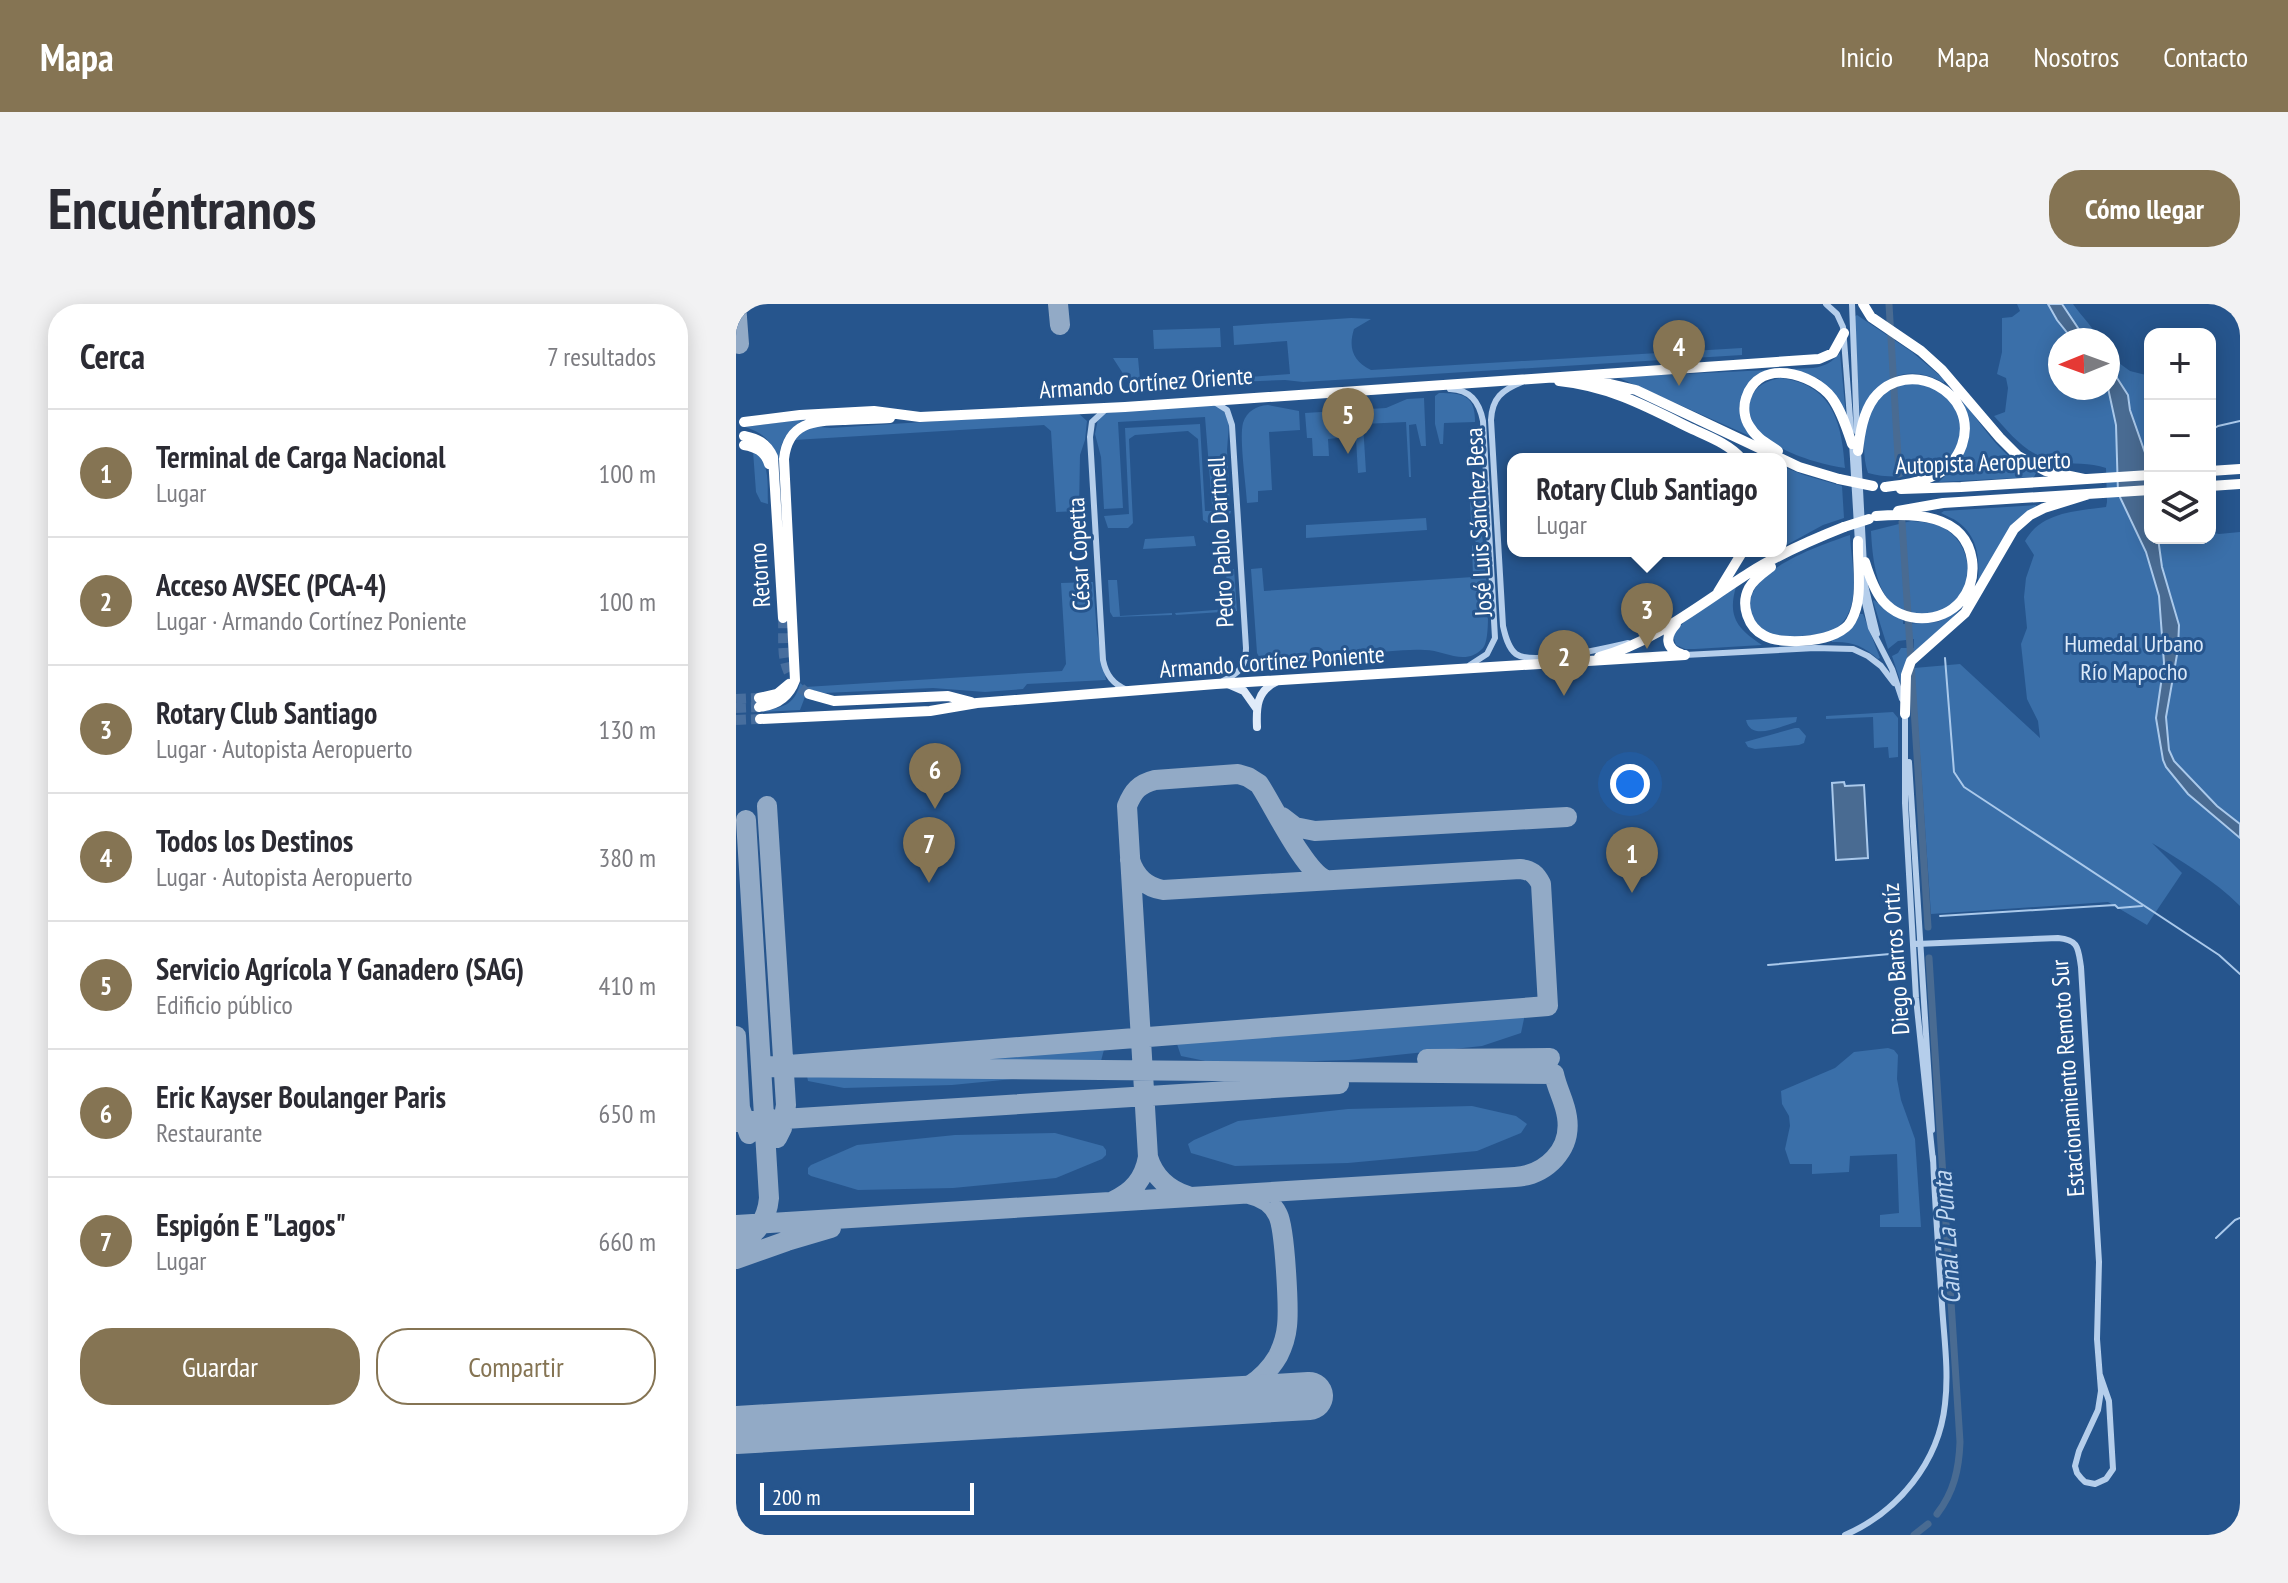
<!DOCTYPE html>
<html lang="es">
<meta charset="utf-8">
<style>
body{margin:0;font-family:"PT Sans Narrow",sans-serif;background:#f2f2f3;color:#2b2b33}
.controls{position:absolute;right:24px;top:24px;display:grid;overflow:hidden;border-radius:16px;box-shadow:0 4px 20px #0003}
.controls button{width:72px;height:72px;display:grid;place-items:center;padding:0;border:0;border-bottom:2px solid #e1e1e2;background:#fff;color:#2b2b33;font:40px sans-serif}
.compass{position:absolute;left:1312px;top:24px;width:72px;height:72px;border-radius:50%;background:#fff;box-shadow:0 4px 20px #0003;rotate:269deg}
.scale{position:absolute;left:24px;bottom:20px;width:214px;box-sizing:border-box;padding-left:8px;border:4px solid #fff;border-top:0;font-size:22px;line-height:28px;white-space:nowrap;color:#fff;-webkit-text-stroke:6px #26558d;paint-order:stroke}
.you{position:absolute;left:894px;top:480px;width:28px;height:28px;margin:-20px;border:6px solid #fff;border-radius:50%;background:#1a73e8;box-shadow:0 0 0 12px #1a73e833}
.badge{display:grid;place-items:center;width:52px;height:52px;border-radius:50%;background:#857453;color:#fff;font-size:26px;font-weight:700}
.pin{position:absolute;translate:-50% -66px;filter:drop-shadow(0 2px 4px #0008)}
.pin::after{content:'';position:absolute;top:42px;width:28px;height:24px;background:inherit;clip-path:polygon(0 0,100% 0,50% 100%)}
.popup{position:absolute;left:771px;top:149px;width:280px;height:104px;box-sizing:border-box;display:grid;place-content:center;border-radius:16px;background:#fff;filter:drop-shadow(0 2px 6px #0005);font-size:26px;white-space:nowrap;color:#7c7c81}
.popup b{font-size:30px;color:#2b2b33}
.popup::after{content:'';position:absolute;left:50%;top:100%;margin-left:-16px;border:16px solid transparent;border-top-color:#fff}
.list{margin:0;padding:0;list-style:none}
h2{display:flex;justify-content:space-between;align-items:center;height:104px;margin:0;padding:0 32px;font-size:34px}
h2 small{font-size:26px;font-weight:400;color:#7c7c81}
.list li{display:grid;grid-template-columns:52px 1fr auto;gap:24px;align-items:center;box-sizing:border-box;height:128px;padding:0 32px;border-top:2px solid #e1e1e2}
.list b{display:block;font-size:30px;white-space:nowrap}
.list p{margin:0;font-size:26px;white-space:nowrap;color:#7c7c81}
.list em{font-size:26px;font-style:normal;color:#7c7c81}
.actions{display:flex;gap:16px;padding:24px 32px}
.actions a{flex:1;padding:18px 0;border:2px solid #857453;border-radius:32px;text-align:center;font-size:28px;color:#857453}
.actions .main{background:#857453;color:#fff}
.icon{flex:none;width:44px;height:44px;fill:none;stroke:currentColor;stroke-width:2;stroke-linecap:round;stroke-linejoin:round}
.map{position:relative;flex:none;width:1504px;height:1231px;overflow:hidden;border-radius:32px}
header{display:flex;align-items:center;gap:48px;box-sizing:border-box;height:112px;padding:0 40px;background:#857453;color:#fff}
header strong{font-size:38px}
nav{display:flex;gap:44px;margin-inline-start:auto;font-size:28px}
.intro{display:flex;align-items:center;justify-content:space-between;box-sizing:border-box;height:192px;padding:0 48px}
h1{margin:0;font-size:56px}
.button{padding:20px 36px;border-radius:32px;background:#857453;color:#fff;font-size:28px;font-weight:700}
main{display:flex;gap:48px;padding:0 48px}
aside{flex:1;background:#fff;border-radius:32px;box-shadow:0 4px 20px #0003}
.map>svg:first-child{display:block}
.green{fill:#3a6fa9}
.water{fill:#496b92;stroke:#aac9eb;stroke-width:2}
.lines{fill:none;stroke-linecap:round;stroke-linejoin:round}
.stream{stroke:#aac9eb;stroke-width:2}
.canal{stroke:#496b92;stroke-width:7}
.taxiway{stroke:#92aac6;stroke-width:20}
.runway{stroke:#92aac6;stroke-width:48}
.highway-tunnel{stroke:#476e9e;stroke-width:10;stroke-dasharray:10 5;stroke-linecap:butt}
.street{stroke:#b5ceeb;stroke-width:6}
.secondary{stroke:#e0ebf9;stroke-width:8}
.highway{stroke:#fff;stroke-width:10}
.highway-bridge{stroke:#fff;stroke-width:10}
.labels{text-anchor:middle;stroke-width:6;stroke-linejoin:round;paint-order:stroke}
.street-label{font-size:24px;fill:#fff;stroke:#26558d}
.park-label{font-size:24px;fill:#dae8f8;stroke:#26558d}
.water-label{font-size:26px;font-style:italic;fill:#c1d8f2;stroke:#26558d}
</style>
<header>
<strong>Mapa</strong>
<nav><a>Inicio</a><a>Mapa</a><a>Nosotros</a><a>Contacto</a></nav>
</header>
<div class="intro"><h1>Encuéntranos</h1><a class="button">Cómo llegar</a></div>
<main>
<aside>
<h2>Cerca<small>7 resultados</small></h2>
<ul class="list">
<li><span class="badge">1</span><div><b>Terminal de Carga Nacional</b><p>Lugar</p></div><em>100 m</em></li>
<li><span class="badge">2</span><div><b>Acceso AVSEC (PCA-4)</b><p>Lugar · Armando Cortínez Poniente</p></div><em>100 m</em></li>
<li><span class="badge">3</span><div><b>Rotary Club Santiago</b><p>Lugar · Autopista Aeropuerto</p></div><em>130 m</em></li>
<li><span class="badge">4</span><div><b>Todos los Destinos</b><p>Lugar · Autopista Aeropuerto</p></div><em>380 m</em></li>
<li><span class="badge">5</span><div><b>Servicio Agrícola Y Ganadero (SAG)</b><p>Edificio público</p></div><em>410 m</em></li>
<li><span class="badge">6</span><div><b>Eric Kayser Boulanger Paris</b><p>Restaurante</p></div><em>650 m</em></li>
<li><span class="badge">7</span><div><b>Espigón E &quot;Lagos&quot;</b><p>Lugar</p></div><em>660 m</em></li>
</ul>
<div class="actions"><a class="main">Guardar</a><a>Compartir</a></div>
</aside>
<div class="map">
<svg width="1504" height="1231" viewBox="0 0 1504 1231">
<rect width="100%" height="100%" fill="#26558d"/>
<path class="green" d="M1281 0H1337C1346 13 1357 22 1363 36H1324V84H1372V51L1394 67 1414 72V234H1474V228L1483 230 1504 228V602C1478 576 1447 558 1416 539L1446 569 1411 621 1372 598 1195 610 1178 364 1224 360 1304 434 1302 417 1291 395 1285 340 1291 324 1288 293 1290 274 1298 251 1289 237C1305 208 1340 207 1370 203L1371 198 1370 164C1354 158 1336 161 1319 157 1292 152 1276 132 1258 112L1269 108 1272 84 1270 74 1261 70 1266 48V14L1276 13 1284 7Z
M1121 11 1176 48 1209 76 1208 79C1170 57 1137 75 1124 114L1118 13Z
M615 14 635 15 618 25C612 44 617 57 635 66L1006 44V51L567 78 549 76 500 78V74L554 70 551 37 498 41 497 22Z
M484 24 485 43 418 45 417 26Z
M1104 49 1110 112 1092 85 1083 75 1072 70 1060 67 1027 68 1010 83 1003 103 1006 119 1016 133 881 73 1077 64C1090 62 1096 58 1104 49Z
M377 54H402L405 86 395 87 393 79Z
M1044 74C1096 80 1106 118 1109 164 1079 160 1000 138 1015 94 1020 81 1031 77 1044 74Z
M1173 79C1181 80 1191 80 1197 83 1208 88 1214 95 1219 105 1224 113 1225 120 1224 129 1221 172 1164 178 1132 169 1123 143 1129 100 1154 85 1159 82 1167 81 1173 79Z
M703 89C727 89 739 91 739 118L708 119 707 140H704L699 120V92Z
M688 94 690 142H685L680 120 673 121 675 173H673L670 118 627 120 630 168 622 169 619 118 601 119 602 134 592 135 593 152H577L576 134H571L569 109 650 104 671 95Z
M1228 98C1249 125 1267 156 1300 169L1298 173 1203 178C1225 157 1244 131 1226 100Z
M472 100 483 102 491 111 493 120 491 146 494 200 476 201 469 113 382 118 387 204 368 205 365 153 359 130 362 115 368 109Z
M532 101 563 107 564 126 533 128 536 186 522 187V198L511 199C510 181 503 134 507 119 511 107 520 102 532 101Z
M341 108 351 117 349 136 344 151 343 207 320 208 315 127 308 121 58 136 52 141 73 122 95 124Z
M69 115C52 125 44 136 43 156H41C36 137 28 129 9 123Z
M464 120 469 207H495L492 217 472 219 467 216 462 135 452 127 399 131 393 135 397 219 392 224H372L368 212 393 210 389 124Z
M17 147C35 157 31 182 32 200L25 198 20 188Z
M1045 162 1068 171 1106 182 1108 214 1087 221 1045 244Z
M741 191H744L747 242H744L736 234 734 199Z
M1300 201 1301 203 1272 227 1244 277 1242 276C1244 253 1241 232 1222 218 1217 214 1210 212 1205 209L1208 207Z
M690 214 691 226 570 234V221Z
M1175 217C1188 218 1200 219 1211 226 1232 240 1238 271 1225 292 1217 304 1206 307 1193 309 1143 317 1137 265 1135 227Z
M1114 231C1115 255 1123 288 1112 310 1109 317 1102 324 1095 327 1085 331 1044 335 1034 331 1024 327 1018 318 1015 308 1005 267 1085 241 1114 231Z
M458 232 460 242 407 245 409 235Z
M736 241 741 247H748C749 266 757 332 747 344 730 363 708 346 689 346 668 345 647 348 627 350 613 351 597 350 584 353 559 360 539 382 521 349L515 265 526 264 528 287 737 273Z
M498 265 501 307 440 311 439 309 492 305 490 266Z
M372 276H381L384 312 436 309V311L377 313 374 308Z
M357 278 361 329 370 376 291 380 287 385 249 388 197 384 88 389 72 385 64 406 26 408C45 402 58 404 64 379L69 383 326 367 330 360 325 279Z
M1000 283C991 313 1002 325 1026 341L959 345H949L940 341 937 331 948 318Z
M1138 296 1153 308 1167 316V320L1202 318 1224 305 1209 322 1179 347H1173C1172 359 1165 367 1165 379L1156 352 1162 349 1165 344H1178V335L1162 337 1152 345 1137 297Z
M1124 310H1127L1144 354 1142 355C1128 342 1115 337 1096 338L1095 335C1110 332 1118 324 1124 310Z
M1157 408 1162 414V453L1153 454 1152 443 1138 444 1137 413 1090 415V412Z
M1061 413 1060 418C1045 422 1015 438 1010 416Z
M1059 424H1063L1070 432 1068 439 1063 441 1019 445 1012 443 1009 438Z
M789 710 785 729 746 742 613 756 484 760 445 752 439 734Z
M370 738 365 757 327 770 216 781 108 784 72 777 68 757Z
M1152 744 1158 746 1162 751 1161 775 1165 796 1179 835 1185 923H1144V911L1163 909 1161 850 1114 852 1113 868 1076 870V860H1054L1049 845 1054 822 1053 812 1046 800 1045 787 1099 764 1118 748Z
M736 802 780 812 791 820 785 829 741 847 612 859 499 862 455 849 452 840 458 836 502 817 612 805Z
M319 829 367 842 370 846V851L366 855 320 874 217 884 122 886 75 872 72 870V864L75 861 121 841 219 831Z"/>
<path class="water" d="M1312 0H1326L1350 36H1337L1321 16Z
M1372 60 1392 91 1394 106 1414 163V234H1422L1426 263 1443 321 1442 345 1430 413 1433 446 1438 457 1481 502 1504 520V534L1452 490 1430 463 1427 456 1420 414 1428 359 1423 292 1410 248 1382 189 1380 121 1372 84Z
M1108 478 1109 482 1128 481 1132 554 1100 556 1096 479Z"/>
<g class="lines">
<path class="stream" d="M1474 127 1482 122 1504 117
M1209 354 1218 468 1228 483 1483 651 1504 670
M1204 612 1379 601 1382 604 1406 602
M1032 661 1154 650
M1480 934 1499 916 1504 914"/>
<path class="canal" d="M1153 0 1163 170
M1166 218 1192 623
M1193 654 1224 1138C1223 1165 1218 1188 1201 1210
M1178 1231 1192 1220"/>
<path class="taxiway" d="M0 0 3 40
M322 0 324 21
M31 502 50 801 46 824 41 834
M546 513 559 523 579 527 831 513
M0 732 4 804 13 830
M691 755 814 754 806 764 790 768
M0 818 603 780
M412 853C418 873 433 886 452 892
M377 897C397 888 408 875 412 853L391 502C397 487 403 480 419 476L502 470 512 473 523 480C537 501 569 568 590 576
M0 921 779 873C810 871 836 846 831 813 829 798 821 785 818 770L25 763 812 702 805 580C800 570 795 566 784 565L427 586C409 583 399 572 394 556
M0 943C19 931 31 917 33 894L10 516
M0 955 51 937 95 924
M472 1097C502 1092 526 1079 542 1052 547 1042 550 1033 551 1022 553 1005 549 925 542 911 537 900 526 893 513 890"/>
<path class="runway" d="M0 1126 573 1092"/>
<path class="highway-tunnel" d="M47 314C48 346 42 370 73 390
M0 395 23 394
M0 404 23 403
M0 416 24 415"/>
<path class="street" d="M1090 0 1101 10 1107 23 1115 127
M1116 0 1121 128
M786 78C766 86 756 94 755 116L767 322C769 331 772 344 780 350 797 362 870 344 892 339
M714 85C734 86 743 97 747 117L759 334 751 350 734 361
M480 99 491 106 496 121 510 344C510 363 503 369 487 377
M369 106 356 118 354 133 367 356C370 371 377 380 391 386
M1116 138 1122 239
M1122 147 1129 281 1141 330
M1126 286 1135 324 1156 365 1166 395
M949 351 1079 344 1117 345 1132 352 1145 362 1158 379
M1169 410V499L1180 694 1197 857
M1173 458 1196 826
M1177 639 1181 640 1322 634C1343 636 1342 644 1345 663L1363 958 1361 1035 1365 1087 1362 1106 1343 1147 1339 1162 1341 1169 1345 1174 1349 1178 1359 1180 1370 1175 1377 1165 1373 1097 1364 1071
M1109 1231C1162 1208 1203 1158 1209 1100 1213 1067 1208 1034 1206 1001 1203 952 1199 903 1197 853"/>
<path class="secondary" d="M492 380 508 387 520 404
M521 423C520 403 521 387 540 378"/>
<path class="highway" d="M1127 0 1135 13 1185 47 1206 66 1264 134 1282 152 1310 167 1348 175
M853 75 900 86 1063 163 1103 175
M823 77C872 82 908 101 952 123 971 132 992 139 1006 155
M8 118 64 111 138 107 184 113 389 103 1083 55 1097 49 1108 29
M8 132C22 135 31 139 37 153L47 314
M8 141C20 143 29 147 33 160
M1042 147C1032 140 1020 134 1014 123 1008 115 1007 103 1010 94 1023 53 1077 69 1096 94 1106 108 1111 125 1116 140
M1122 147C1124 129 1127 109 1138 94 1172 51 1244 89 1226 141 1221 155 1211 166 1197 172 1183 179 1165 181 1149 183
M1474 167 1504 165
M1474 182 1504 180
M1165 185 1225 183 1414 171
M1162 207 1207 199 1414 186
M1129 258C1133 271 1138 286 1147 297 1167 320 1205 320 1225 297 1234 286 1238 271 1236 256 1229 209 1176 209 1140 212
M1035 263C1027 269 1018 275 1013 284 1004 301 1012 324 1029 332 1048 342 1104 338 1115 317 1128 295 1121 262 1122 237
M982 288 1007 247
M940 320C929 332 929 344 945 350
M863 353C916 340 967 298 1013 269 1043 250 1075 236 1108 223
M73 390 98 397 212 392 235 398
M23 394 41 390 53 380
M23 403C41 401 53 393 59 376L48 155C52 117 79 117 109 116 124 115 139 115 154 114
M1169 410 1170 371 1175 357 1229 309 1278 225 1294 211 1308 204 1353 190
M24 415 194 407 241 399 480 380 949 351"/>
<path class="highway-bridge" d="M1103 175 1137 182
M1108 223 1133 215"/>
</g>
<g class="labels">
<g class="street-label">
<text transform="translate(410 79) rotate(-4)" y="8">Armando Cortínez Oriente</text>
<text transform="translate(1247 159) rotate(-2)" y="8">Autopista Aeropuerto</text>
<text transform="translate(743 218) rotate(-93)" y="8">José Luis Sánchez Besa</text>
<text transform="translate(485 238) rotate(-93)" y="8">Pedro Pablo Dartnell</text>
<text transform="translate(343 250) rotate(-93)" y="8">César Copetta</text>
<text transform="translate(24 271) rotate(-94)" y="8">Retorno</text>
<text transform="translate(536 358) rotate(-4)" y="8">Armando Cortínez Poniente</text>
<text transform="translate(1160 655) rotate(-94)" y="8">Diego Barros Ortíz</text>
<text transform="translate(1332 774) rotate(-94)" y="8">Estacionamiento Remoto Sur</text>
</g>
<g class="park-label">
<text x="1398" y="348">Humedal Urbano<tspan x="1398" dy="28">Río Mapocho</tspan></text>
</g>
<g class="water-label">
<text transform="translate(1211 934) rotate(-94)" y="9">Canal La Punta</text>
</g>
</g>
</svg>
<div class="controls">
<button>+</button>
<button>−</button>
<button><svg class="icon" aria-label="layers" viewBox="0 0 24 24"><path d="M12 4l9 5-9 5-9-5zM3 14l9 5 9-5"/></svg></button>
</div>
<svg class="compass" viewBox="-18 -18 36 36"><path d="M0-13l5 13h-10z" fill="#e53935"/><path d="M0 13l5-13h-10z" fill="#7c7c81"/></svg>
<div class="scale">200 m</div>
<div class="you"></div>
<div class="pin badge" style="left:896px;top:589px">1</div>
<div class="pin badge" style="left:828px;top:392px">2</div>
<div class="pin badge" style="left:911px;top:345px">3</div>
<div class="popup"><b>Rotary Club Santiago</b>Lugar</div>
<div class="pin badge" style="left:943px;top:82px">4</div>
<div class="pin badge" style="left:612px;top:150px">5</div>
<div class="pin badge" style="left:199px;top:505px">6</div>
<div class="pin badge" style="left:193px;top:579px">7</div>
</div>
</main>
